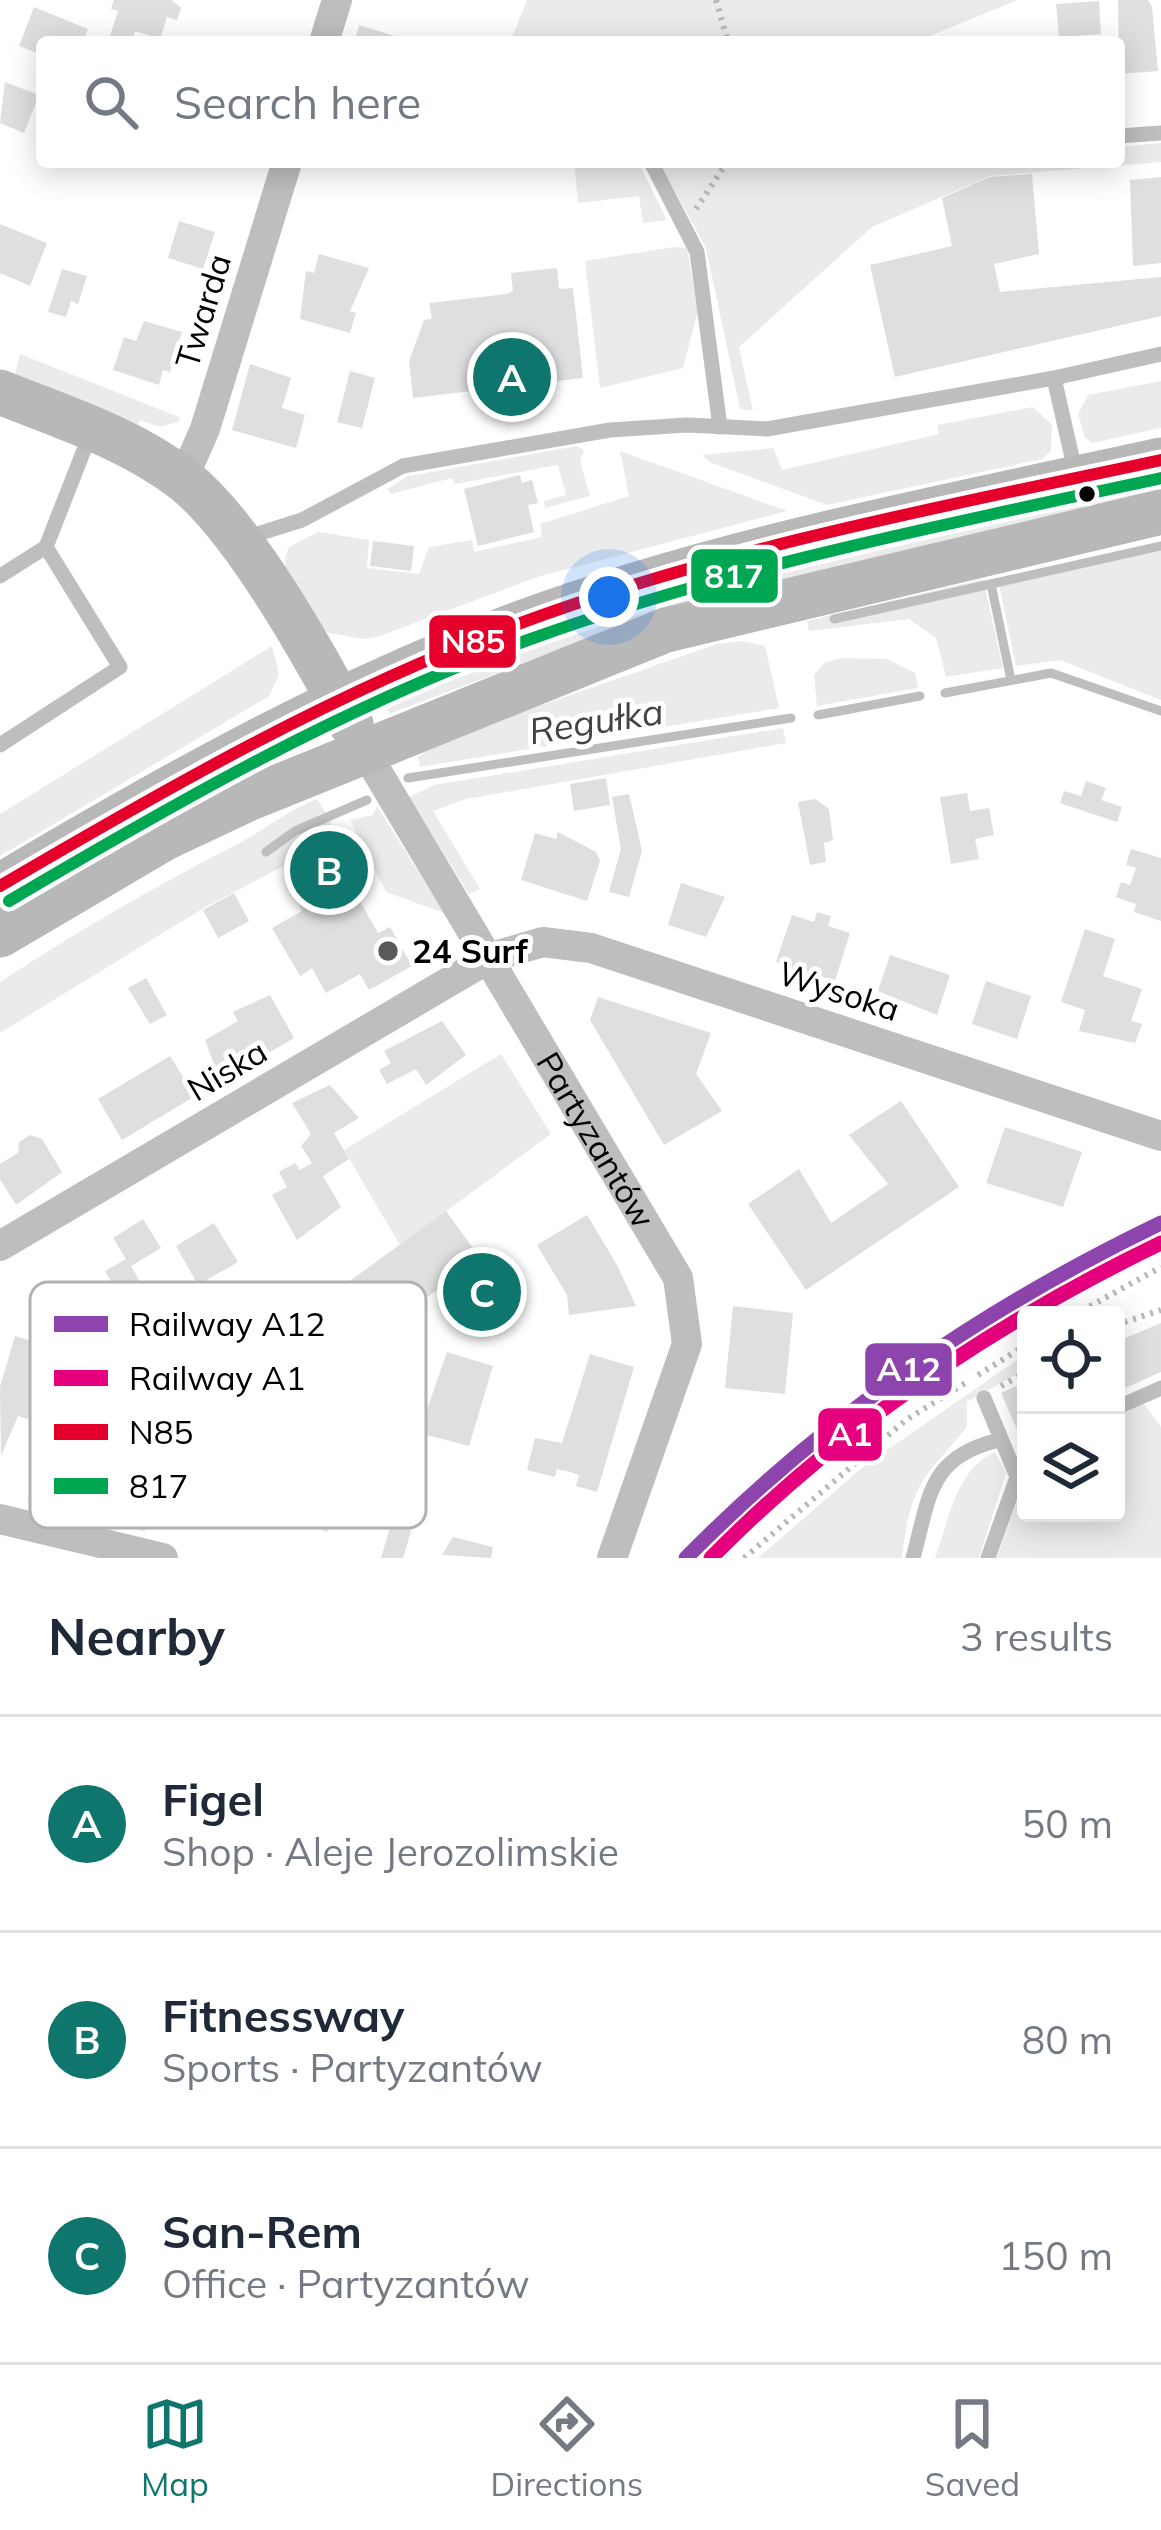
<!DOCTYPE html>
<meta charset="utf-8">
<style>
body{margin:0;font-family:Mulish,sans-serif;background:#f6f6f7;color:#1f2937}
.controls{position:absolute;right:36px;bottom:36px;display:grid;overflow:hidden;border-radius:12px;box-shadow:0 6px 30px #0003}
.controls button{width:108px;height:108px;display:grid;place-items:center;padding:0;border:0;border-bottom:3px solid #e0e1e3;background:#fff;color:#1f2937;font:60px sans-serif}
.you{position:absolute;left:609px;top:597px;width:42px;height:42px;margin:-30px;border:9px solid #fff;border-radius:50%;background:#1a73e8;box-shadow:0 0 0 18px #1a73e833}
.badge{display:grid;place-items:center;width:78px;height:78px;border-radius:50%;background:#0f766e;color:#fff;font-size:39px;font-weight:700}
.pin{position:absolute;translate:-50% -50%;border:6px solid #fff;box-shadow:0 3px 12px #0006}
.list{margin:0;padding:0;list-style:none}
h2{display:flex;justify-content:space-between;align-items:center;height:156px;margin:0;padding:0 48px;font-size:51px}
h2 small{font-size:39px;font-weight:400;color:#747a83}
.list li{display:grid;grid-template-columns:78px 1fr auto;gap:36px;align-items:center;box-sizing:border-box;height:216px;padding:0 48px;border-top:3px solid #e0e1e3}
.list b{display:block;font-size:45px;white-space:nowrap}
.list p{margin:0;font-size:39px;white-space:nowrap;color:#747a83}
.list em{font-size:39px;font-style:normal;color:#747a83}
.icon{flex:none;width:66px;height:66px;fill:none;stroke:currentColor;stroke-width:2;stroke-linecap:round;stroke-linejoin:round}
.map{position:relative;flex:none;width:1161px;height:1558px;overflow:hidden}
.search{position:absolute;background:#fff;box-shadow:0 6px 30px #0003;left:36px;right:36px;top:36px;height:132px;display:flex;align-items:center;gap:30px;box-sizing:border-box;padding:0 42px;border-radius:12px;color:#747a83;font-size:45px}
.sheet{height:804px;background:#fff}
nav{display:flex;justify-content:space-around;align-items:center;box-sizing:border-box;height:168px;border-top:3px solid #e0e1e3;background:#fff;font-size:33px;color:#747a83}
nav a{display:grid;justify-items:center;gap:6px}
nav .on{color:#0f766e}
.map>svg:first-child{display:block}
.green{fill:#ebebeb}
.lines{fill:none;stroke-linecap:round;stroke-linejoin:round}
.stream{stroke:#bebebe;stroke-width:9}
.building{fill:#dfdfdf}
.path{stroke:#b9b9b9;stroke-width:6;stroke-dasharray:3 6;stroke-linecap:butt}
.lane{stroke:#bebebe;stroke-width:15}
.street{stroke:#bebebe;stroke-width:30}
.secondary{stroke:#b8b8b8;stroke-width:45}
.bus-1-casing{stroke:#fff;stroke-width:21}
.bus-2-casing{stroke:#fff;stroke-width:21}
.bus-1{stroke:#e4002b;stroke-width:12}
.bus-2{stroke:#00a651;stroke-width:12}
.rail-1-casing{stroke:#fff;stroke-width:24}
.rail-2-casing{stroke:#fff;stroke-width:24}
.rail-1{stroke:#8e44ad;stroke-width:15}
.rail-2{stroke:#e5007d;stroke-width:15}
.bus-dot{fill:#000;stroke:#fff;stroke-width:4.5}
.poi-dot{fill:#595959;stroke:#fff;stroke-width:4.5}
.labels{text-anchor:middle;stroke-width:10;stroke-linejoin:round;paint-order:stroke}
.street-label{font-size:33px;fill:#000;stroke:#fff}
.poi-label{font-size:33px;font-weight:bold;fill:#000;stroke:#fff;text-anchor:start}
.water-label{font-size:36px;font-style:italic;fill:#434343;stroke:#fff}
.key{fill:#fff;stroke:#b2b2b2;stroke-width:3}
.key-label{font-size:33px;fill:#000}
.line-badge{stroke:#fff;stroke-width:4.5}
.badge-label{font-size:33px;text-anchor:middle;font-weight:bold;fill:#fff}
</style>
<div class="map">
<svg width="1161" height="1558" viewBox="0 0 1161 1558">
<rect width="100%" height="100%" fill="#fff"/>
<path class="green" d="M527 0H1018L915 42H510Z
M1161 143V162L990 176 872 227 739 347 753 411 740 409 706 248 659 162H1119V147Z
M574 162H638L667 220 643 223 639 196 578 203Z
M674 247 687 248 698 311 683 368 600 388 585 261Z
M20 354 179 417 180 421 160 427 140 420 137 428 14 379Z
M1161 381V428L1093 443 1085 438 1078 414 1088 395Z
M1033 407 1052 425 1051 451 1042 459 827 505 709 462 702 455 773 448 782 470 939 434 937 425Z
M577 446 584 450 580 461 590 496 545 508 544 501 566 495 558 465 455 484 452 478 391 494 387 489 408 476Z
M620 451 787 511 537 577 380 636 363 639 329 633C305 615 274 578 289 547L318 532 369 540 367 568 419 574 429 547 472 540 474 552 542 537 540 524 629 496Z
M1161 482V491L729 592 637 620 389 714 386 705C627 585 900 540 1161 482Z
M1161 542V700L1060 660 1016 666 998 579Z
M983 579 1003 668 946 677 936 638 909 619 809 631 807 621Z
M742 641 765 646 779 708 420 767 418 757 447 738 717 644Z
M272 646 279 675 269 696 0 856V814Z
M842 658 887 659 915 673 918 688 817 706 814 675 826 662Z
M783 728 786 743 466 799 433 811 480 889 469 894 409 797 434 785Z
M317 799 331 821 327 843 202 909 0 1033V982C76 932 155 886 236 845 265 830 286 811 317 799Z
M377 806 444 913 386 892 350 820 373 815Z
M501 1054 551 1134 400 1245 344 1150Z
M79 1327 192 1354 145 1532 27 1503Z
M1026 1354V1369L967 1402V1427C921 1482 911 1482 902 1558H758L864 1466Z
M1144 1404 1161 1427V1558H997L1026 1474V1513H1116V1417Z
M995 1452 1006 1473 979 1558H935C949 1520 956 1469 995 1452Z"/>
<g class="lines">
<path class="stream" d="M991 584 1161 546
M834 619 991 584 1011 680
M945 693 1051 673 1161 711
M818 715 920 696
M408 778 791 718
M266 852 295 831 367 800"/>
</g>
<path class="building" d="M114 0H172L181 8 177 20 167 17 160 39 135 31 132 42H108L118 11 111 9Z
M1118 0H1148L1152 7 1158 71 1119 74Z
M1099 1 1101 34 1059 37 1056 4Z
M34 7 88 29 83 42H42V55L19 46Z
M359 25 411 41V42H354Z
M5 82 39 95 24 133 0 123Z
M1032 174 1039 254 994 264 1000 292 1161 277V316L895 377 870 265 952 246 942 198 990 177Z
M1161 177V263L1133 266 1130 180Z
M179 221 215 232 203 269 168 258Z
M0 224 47 243 30 286 0 273Z
M319 254 369 268 350 311 356 313 350 333 300 319 306 271 314 273Z
M557 268 559 289 573 288 583 378 413 398 409 361 424 320 432 319 429 303 507 294 513 291 511 273Z
M62 269 87 276 78 304 71 301 66 317 48 312Z
M144 321 182 332 170 372 163 370 159 385 113 370 124 337 136 341Z
M250 364 291 378 282 408 305 415 296 448 232 430Z
M350 371 375 378 362 428 337 422Z
M520 475 522 483 532 480 538 503 528 505 534 532 478 546 464 489Z
M373 541 414 546 411 571 370 566Z
M606 778 610 805 574 811 570 784Z
M1086 781 1106 788 1101 800 1122 807 1117 822 1060 803 1064 791 1081 796Z
M967 793 970 811 989 808 994 835 975 839 979 859 951 864 940 797Z
M629 794 642 851 629 897 609 892 621 849 612 797Z
M815 799 829 809 833 840 824 843 826 862 810 865 798 802Z
M558 832 596 852 600 861 587 901 521 880 535 833 556 839Z
M329 847 378 933 390 927 412 966 369 990 360 974 326 993 312 968 300 976 272 928 302 911 299 905 317 894 301 864Z
M1131 849 1161 858V921L1134 912 1136 904 1116 897 1121 882 1130 885 1136 868 1126 865Z
M681 883 725 897 706 937 668 925Z
M234 893 249 921 218 938 203 910Z
M817 912 831 916 828 926 850 933 835 981 776 962 792 915 814 922Z
M1085 929 1115 939 1103 976 1142 989 1131 1021 1142 1024 1135 1043 1079 1031 1085 1010 1061 1002Z
M890 955 950 975 937 1015 878 991Z
M146 978 167 1015 150 1024 128 988Z
M986 981 1031 996 1017 1039 972 1024Z
M270 995 294 1038 227 1077 218 1075 205 1040 238 1021 233 1012Z
M598 997 711 1033 696 1074 722 1111 664 1145 590 1020Z
M442 1021 466 1055 426 1085 416 1069 387 1084 379 1070 391 1063 384 1051Z
M170 1056 195 1096 122 1140 98 1099Z
M330 1085 359 1118 334 1133 349 1159 323 1176 341 1207 297 1240 272 1195 287 1187 279 1172 295 1163 300 1170 312 1163 301 1146 311 1134 292 1103Z
M901 1101 959 1187 806 1290 748 1204 799 1169 831 1223 888 1184 849 1135Z
M1005 1127 1082 1152 1063 1207 986 1183Z
M30 1135 42 1139 62 1172 16 1205 0 1179V1164L18 1153 19 1142Z
M446 1211 481 1259 315 1377 281 1331Z
M587 1215 617 1265 636 1306 569 1315 567 1295 537 1245Z
M143 1219 161 1248 131 1266 147 1294 125 1307 118 1293 110 1298 103 1286 111 1282 105 1271 126 1259 113 1238Z
M214 1223 238 1262 198 1285 176 1246Z
M733 1306 793 1313 785 1394 725 1388Z
M1161 1323V1372L1116 1392V1342Z
M15 1336 39 1343 31 1374 59 1382 51 1411 43 1414 31 1406 28 1419 18 1416 1 1456 0 1387Z
M447 1352 493 1366 469 1446 419 1433Z
M590 1354 634 1367 597 1492 576 1486 579 1475 570 1472 557 1469 555 1477 527 1470 535 1438 562 1443Z
M1026 1382V1431L1019 1434 1001 1393Z
M317 1462 335 1467 332 1478 342 1480 343 1474 380 1485 369 1523H342L344 1516 333 1513 327 1532 291 1517 304 1470 314 1473Z
M399 1497 419 1504 403 1558H381Z
M453 1537 493 1547 491 1558 442 1555Z"/>
<g class="lines">
<path class="path" d="M716 0 728 42
M696 209 727 162
M359 885 366 882
M1074 1315 1161 1267
M1116 1325 1161 1310
M978 1375 1026 1345
M1001 1386 1026 1372
M744 1558 906 1420 967 1382"/>
<path class="lane" d="M1119 136 1161 133
M651 162 697 252 720 427
M1076 475 1054 378 1161 354
M245 538 302 520 403 466 610 430 687 425 767 429 1054 378
M0 576 46 547 91 432
M0 745 120 667 46 547
M984 1398 1015 1472
M1116 1408 1161 1388
M913 1558C930 1496 928 1457 999 1440
M988 1558 1026 1452"/>
<g class="street">
<path d="M324 42 337 0"/>
<path d="M183 479 205 429 287 162"/>
<path id="s1" d="M363 748 678 1278 687 1344 612 1558"/>
<path d="M0 1246 491 957 543 942 591 948 1161 1136"/>
<path d="M0 1519 163 1558"/>
</g>
<path class="secondary" d="M0 392C62 417 130 438 184 480 243 527 315 655 351 724
M0 886C166 787 336 692 518 624 725 548 946 507 1161 460
M0 935 163 839 248 799 666 630 1161 512"/>
<g class="bus-1-casing">
<path id="bus-1" d="M0 886C167 788 336 691 518 624 726 547 945 506 1161 460"/>
</g>
<g class="bus-2-casing">
<path id="bus-2" d="M9 901C175 803 345 705 528 640 733 566 948 524 1161 478"/>
</g>
<use href="#bus-1" class="bus-1"/>
<use href="#bus-2" class="bus-2"/>
<g class="rail-1-casing">
<path id="rail-1" d="M686 1558C826 1416 982 1309 1161 1223"/>
</g>
<g class="rail-2-casing">
<path id="rail-2" d="M711 1558C842 1425 993 1324 1161 1243"/>
</g>
<use href="#rail-1" class="rail-1"/>
<use href="#rail-2" class="rail-2"/>
</g>
<circle class="bus-dot" cx="1087" cy="494" r="10"/>
<circle class="poi-dot" cx="388" cy="951" r="12"/>
<g class="labels">
<g class="street-label">
<text transform="translate(203 311) rotate(-73)" y="12">Twarda</text>
<text transform="translate(839 991) rotate(18)" y="12">Wysoka</text>
<text transform="translate(227 1070) rotate(-31)" y="12">Niska</text>
<text dy="12" stroke="none"><textPath href="#s1" startOffset="456">Partyzantów</textPath></text>
</g>
<g class="poi-label">
<text x="412" y="963">24 Surf</text>
</g>
<g class="water-label">
<text transform="translate(596 721) rotate(-9)" y="13">Regułka</text>
</g>
</g>
<rect x="30" y="1282" width="396" height="246" rx="18" class="key"/>
<rect x="54" y="1316" width="54" height="16" fill="#8e44ad"/>
<rect x="54" y="1370" width="54" height="16" fill="#e5007d"/>
<rect x="54" y="1424" width="54" height="16" fill="#e4002b"/>
<rect x="54" y="1478" width="54" height="16" fill="#00a651"/>
<g class="key-label">
<text x="129" y="1336">Railway A12</text>
<text x="129" y="1390">Railway A1</text>
<text x="129" y="1444">N85</text>
<text x="129" y="1498">817</text>
</g>
<g class="line-badge">
<rect x="689" y="547" width="91" height="58" rx="12" fill="#00a651"/>
<rect x="427" y="613" width="91" height="57" rx="12" fill="#e4002b"/>
<rect x="863" y="1341" width="91" height="57" rx="12" fill="#8e44ad"/>
<rect x="816" y="1406" width="68" height="57" rx="12" fill="#e5007d"/>
</g>
<g class="badge-label">
<text x="734" y="588">817</text>
<text x="473" y="653">N85</text>
<text x="909" y="1381">A12</text>
<text x="850" y="1446">A1</text>
</g>
</svg>
<div class="controls">
<button><svg class="icon" aria-label="locate" viewBox="0 0 24 24"><circle cx="12" cy="12" r="6"/><path d="M12 2v4M12 18v4M2 12h4M18 12h4"/></svg></button>
<button><svg class="icon" aria-label="layers" viewBox="0 0 24 24"><path d="M12 4l9 5-9 5-9-5zM3 14l9 5 9-5"/></svg></button>
</div>
<div class="you"></div>
<div class="pin badge" style="left:512px;top:377px">A</div>
<div class="pin badge" style="left:329px;top:870px">B</div>
<div class="pin badge" style="left:482px;top:1292px">C</div>
<div class="search"><svg class="icon" aria-label="search" viewBox="0 0 24 24"><circle cx="10" cy="10" r="6"/><path d="M15 15l6 6"/></svg>Search here</div>
</div>
<section class="sheet">
<h2>Nearby<small>3 results</small></h2>
<ul class="list">
<li><span class="badge">A</span><div><b>Figel</b><p>Shop · Aleje Jerozolimskie</p></div><em>50 m</em></li>
<li><span class="badge">B</span><div><b>Fitnessway</b><p>Sports · Partyzantów</p></div><em>80 m</em></li>
<li><span class="badge">C</span><div><b>San-Rem</b><p>Office · Partyzantów</p></div><em>150 m</em></li>
</ul>
</section>
<nav>
<a class="on"><svg class="icon" aria-label="map" viewBox="0 0 24 24"><path d="M3 6l6-2 6 2 6-2v14l-6 2-6-2-6 2zM9 4v14M15 6v14"/></svg>Map</a>
<a><svg class="icon" aria-label="directions" viewBox="0 0 24 24"><path d="M12 3l9 9-9 9-9-9zM9 14v-3h6M13 9l2 2-2 2"/></svg>Directions</a>
<a><svg class="icon" aria-label="saved" viewBox="0 0 24 24"><path d="M7 4h10v16l-5-4-5 4z"/></svg>Saved</a>
</nav>
